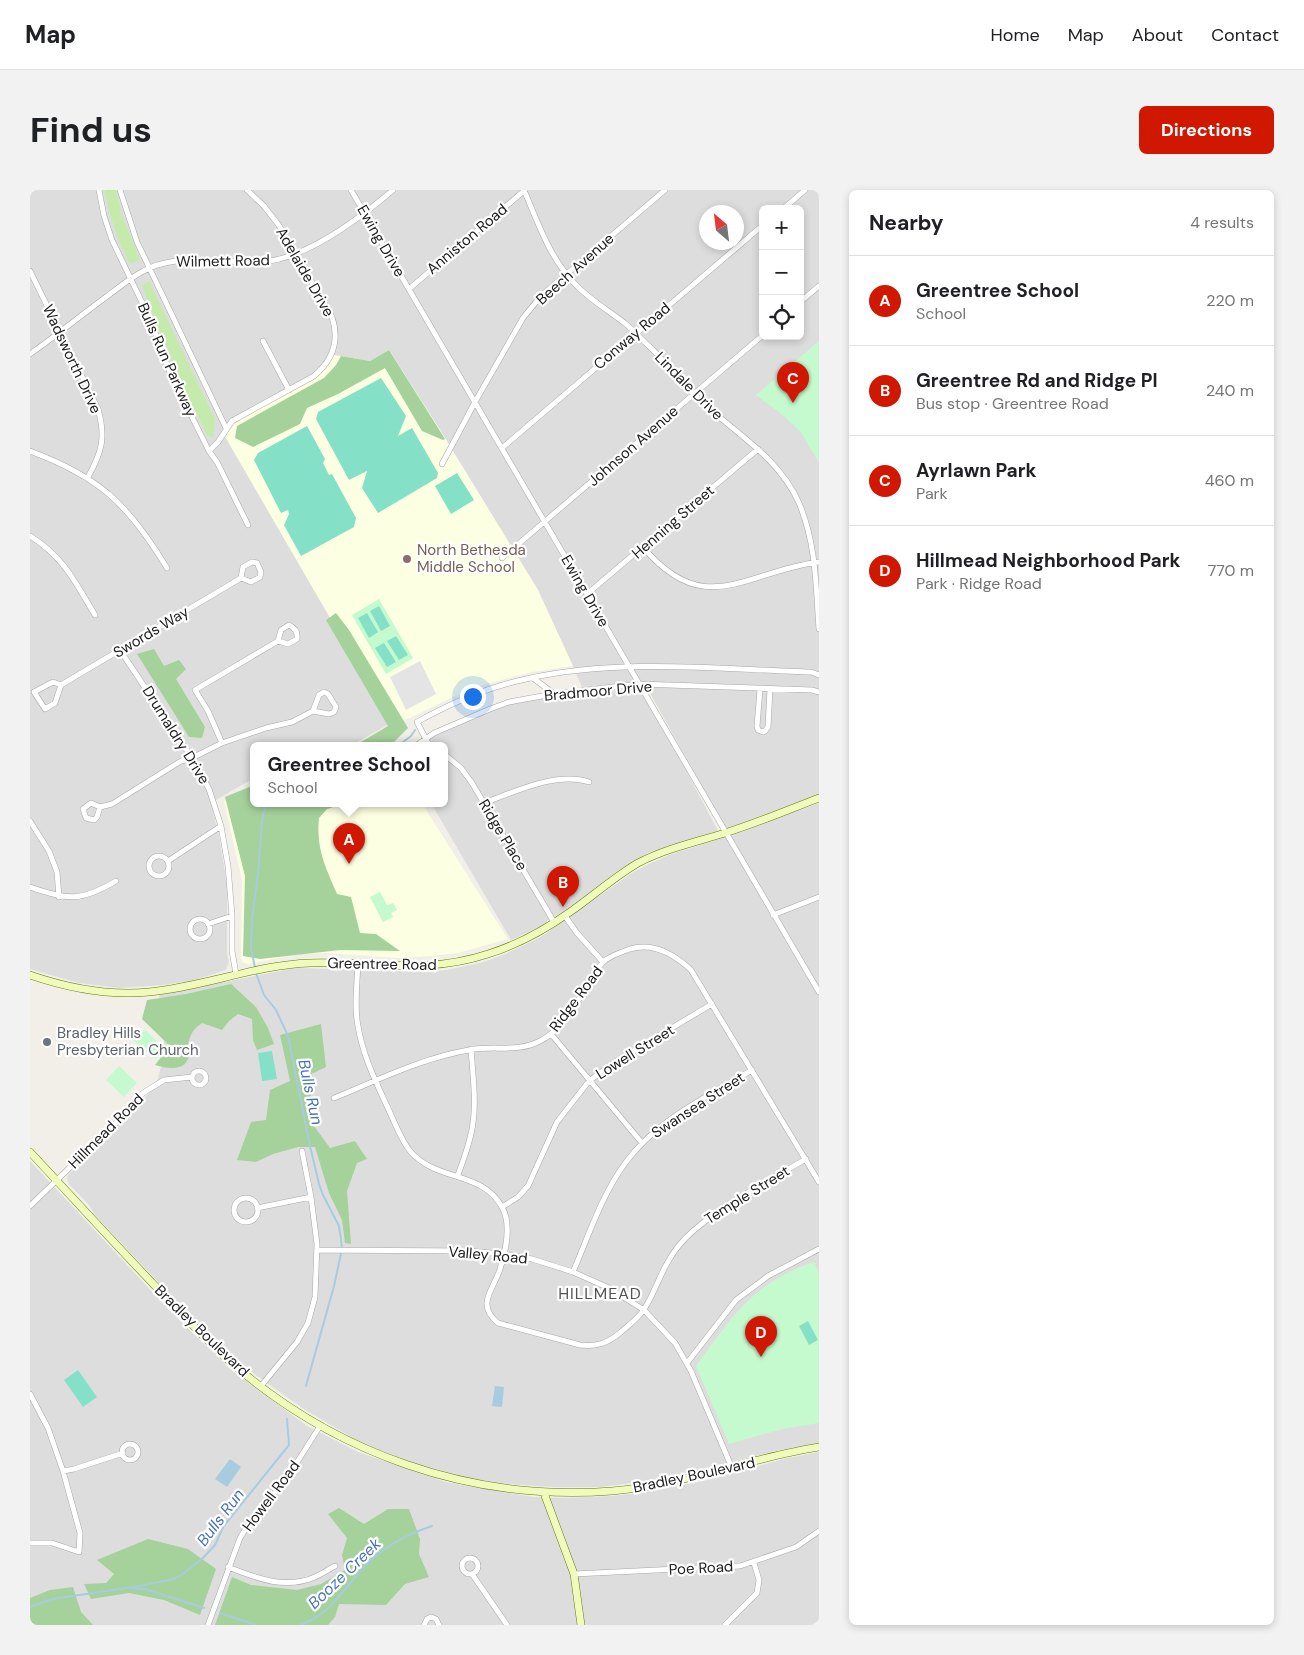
<!DOCTYPE html>
<meta charset="utf-8">
<style>
body{margin:0;font-family:"DM Sans",sans-serif;background:#f2f2f2;color:#202124}
.controls{position:absolute;right:15px;top:15px;display:grid;overflow:hidden;border-radius:8px;box-shadow:0 2px 8px #0003}
.controls button{width:45px;height:45px;display:grid;place-items:center;padding:0;border:0;border-bottom:1px solid #e0e0e0;background:#fff;color:#202124;font:25px sans-serif}
.compass{position:absolute;left:669px;top:15px;width:45px;height:45px;border-radius:50%;background:#fff;box-shadow:0 2px 8px #0003;rotate:332deg}
.you{position:absolute;left:442px;top:506px;width:18px;height:18px;margin:-12px;border:4px solid #fff;border-radius:50%;background:#1a73e8;box-shadow:0 0 0 8px #1a73e833}
.badge{display:grid;place-items:center;width:32px;height:32px;border-radius:50%;background:#d01700;color:#fff;font-size:16px;font-weight:700}
.pin{position:absolute;translate:-50% -41px;filter:drop-shadow(0 1px 2px #0008)}
.pin::after{content:'';position:absolute;top:26px;width:18px;height:15px;background:inherit;clip-path:polygon(0 0,100% 0,50% 100%)}
.popup{position:absolute;left:220px;top:552px;width:198px;height:65px;box-sizing:border-box;display:grid;place-content:center;border-radius:8px;background:#fff;filter:drop-shadow(0 1px 4px #0005);font-size:16px;white-space:nowrap;color:#757577}
.popup b{font-size:19px;color:#202124}
.popup::after{content:'';position:absolute;left:50%;top:100%;margin-left:-10px;border:10px solid transparent;border-top-color:#fff}
.list{margin:0;padding:0;list-style:none}
h2{display:flex;justify-content:space-between;align-items:center;height:65px;margin:0;padding:0 20px;font-size:21px}
h2 small{font-size:16px;font-weight:400;color:#757577}
.list li{display:grid;grid-template-columns:32px 1fr auto;gap:15px;align-items:center;box-sizing:border-box;height:90px;padding:0 20px;border-top:1px solid #e0e0e0}
.list b{display:block;font-size:19px;white-space:nowrap}
.list p{margin:0;font-size:16px;white-space:nowrap;color:#757577}
.list em{font-size:16px;font-style:normal;color:#757577}
.icon{flex:none;width:28px;height:28px;fill:none;stroke:currentColor;stroke-width:2;stroke-linecap:round;stroke-linejoin:round}
.map{position:relative;flex:none;width:789px;height:1435px;overflow:hidden;border-radius:8px}
header{display:flex;align-items:center;gap:30px;box-sizing:border-box;height:70px;padding:0 25px;background:#fff;border-bottom:1px solid #e0e0e0}
header strong{font-size:24px}
nav{display:flex;gap:28px;margin-inline-start:auto;font-size:18px}
.intro{display:flex;align-items:center;justify-content:space-between;box-sizing:border-box;height:120px;padding:0 30px}
h1{margin:0;font-size:35px}
.button{padding:12px 22px;border-radius:8px;background:#d01700;color:#fff;font-size:18px;font-weight:700}
main{display:flex;gap:30px;padding:0 30px}
aside{flex:1;background:#fff;border-radius:8px;box-shadow:0 2px 8px #0003}
.map>svg:first-child{display:block}
.residential{fill:#dedddd;fill-rule:evenodd}
.education{fill:#fcffe1}
.grass{fill:#c4ebac}
.forest{fill:#a5d19b}
.park{fill:#c4face}
.pitch{fill:#84e1c7}
.parking{fill:#e4e4e4}
.water{fill:#a7ccdf}
.lines{fill:none;stroke-linecap:round;stroke-linejoin:round}
.stream{stroke:#a7ccdf;stroke-width:2}
.street-casing{stroke:#a7a7a7;stroke-width:6}
.secondary-casing{stroke:#617b03;stroke-width:8}
.street{stroke:#fff;stroke-width:5}
.secondary{stroke:#f0fbbb;stroke-width:7}
.education-dot{fill:#8d6e63;stroke:#fff;stroke-width:2}
.worship-dot{fill:#6b7280;stroke:#fff;stroke-width:2}
.labels{text-anchor:middle;stroke-width:4.5;stroke-linejoin:round;paint-order:stroke}
.street-label{font-size:15px;fill:#202020;stroke:#fff}
.education-label{font-size:15px;fill:#785e54;stroke:#fff;text-anchor:start}
.worship-label{font-size:15px;fill:#5b616d;stroke:#fff;text-anchor:start}
.water-label{font-size:16px;font-style:italic;fill:#4a73b2;stroke:#fff}
.neighbourhood-label{font-size:16px;letter-spacing:1px;fill:#535353;stroke:#fff}
</style>
<header>
<strong>Map</strong>
<nav><a>Home</a><a>Map</a><a>About</a><a>Contact</a></nav>
</header>
<div class="intro"><h1>Find us</h1><a class="button">Directions</a></div>
<main>
<div class="map">
<svg width="789" height="1435" viewBox="0 0 789 1435">
<rect width="100%" height="100%" fill="#f1efe7"/>
<path class="residential" d="M0 0H789V605L698 640 692 633 620 503 611 495 688 641 618 663 586 682 536 720 517 731 516 734 481 750 401 613H414V555H387L395 549 479 512 553 499 508 400 410 240 360 161 340 171 303 165 294 178 193 243 361 533 322 555H224V588L181 613 190 651 197 695V764L199 771 196 780 161 791 133 795 89 798 49 793 0 779ZM733 19H770V146H733ZM676 22H706V52H676Z
M789 613V1253L746 1261 627 1290 570 1297H523L465 1293 426 1285 389 1275 331 1253 274 1219 227 1186 177 1144 64 1024 59 1015 39 994 37 988 39 984 126 896 135 862 129 805 265 778 396 782 417 780 454 772 475 764 509 748 602 683 617 675 639 665 714 641Z
M0 971 140 1121 200 1179 277 1236 328 1262 415 1292 503 1307 533 1308 583 1306 615 1302 673 1291 754 1269 789 1262V1430L782 1435H0Z"/>
<path class="education" d="M359 160 410 240 508 400 543 476 502 482 453 495 427 505 380 528 361 533 193 243 202 231 284 186 303 165 340 171Z
M224 599V613H393L398 623 478 749 428 763 401 766 369 768 295 763 270 764 218 774 214 773 211 768 212 690 194 611Z"/>
<path class="grass" d="M75 0H86L92 26 110 70 100 74C88 51 79 26 75 0Z
M119 91 185 229 183 248 177 245 145 180 112 96Z"/>
<path class="forest" d="M359 160 415 249 413 250 392 241 355 178 308 204 277 218 270 234 223 257 205 248 207 236 294 188 306 175 311 166 340 171Z
M306 423 319 440 378 538 361 555H326L358 536 296 430Z
M124 459 134 476 149 470 156 479 146 489 175 537 172 548 159 547 107 464Z
M224 595V613H316L297 619 289 628C286 659 295 676 307 704L321 707 330 743 346 744 370 761 310 760 230 769 213 766 215 686 195 607Z
M201 794 226 817 238 838 244 854 227 860 223 850 222 829 208 824 199 831 192 840 172 833C161 840 158 849 158 861 158 863 159 866 158 869 153 882 135 878 125 875L140 856 112 829 117 810 156 804Z
M291 834 296 877 279 885 284 936 300 958 325 951 337 969 327 973 317 1001 321 1054 315 1053 312 1030 299 1003 285 957H268L243 964 226 972 207 970 221 932 236 930 240 900 260 891 250 845Z
M309 1318 334 1334 358 1319H379L390 1349 389 1364 399 1387 375 1394 356 1415 309 1414 305 1427 298 1435H185L202 1387 221 1395 267 1400 291 1394 315 1380 312 1365 317 1348 298 1324Z
M118 1349 158 1359 186 1379 170 1425 134 1410 99 1403 61 1409 54 1394 76 1393 84 1384 67 1370Z
M43 1397 51 1422 63 1435H0V1408L20 1400Z"/>
<path class="park" d="M789 151V273L771 242 749 222 726 205Z
M349 409 383 468 356 484 322 425Z
M350 702 357 715 363 713 367 720 361 723 363 727 353 732 340 707Z
M115 840 134 858 126 869 103 850Z
M89 876 107 893 94 907 76 890Z
M784 1072 789 1084V1233L752 1239 699 1254 666 1176C702 1127 723 1092 784 1072Z"/>
<path class="pitch" d="M351 188 376 226 368 246 382 238 408 283 407 288 348 323 332 298 337 281 319 290 286 229 288 222Z
M277 236 295 269 293 273 299 285 302 284 326 328 324 337 271 366 254 335 259 324 258 320 251 323 224 270 228 263Z
M427 283 444 310 421 324 405 296Z
M349 416 360 436 351 441 340 421Z
M337 423 348 442 339 448 328 428Z
M366 446 378 465 369 470 357 451Z
M354 453 366 472 357 477 345 458Z
M242 861 247 889 232 891 228 863Z
M778 1131 788 1150 779 1155 769 1136Z
M48 1180 67 1207 53 1217 34 1190Z"/>
<path class="parking" d="M390 471 406 504 376 520 360 487Z"/>
<path class="water" d="M465 1196 474 1197 472 1217 462 1216Z
M200 1269 211 1277 197 1297 185 1289Z"/>
<g class="lines">
<path class="stream" d="M369 555 381 546 385 540
M225 778 221 758 222 730 227 692 233 624 238 613
M226 783 234 805 246 820 258 846 280 956 289 994 293 1005 309 1036 311 1049 312 1059 304 1096 276 1196
M98 1398 140 1390 150 1386 172 1369 185 1355 193 1337 259 1255 257 1229
M102 1398 115 1399 174 1418
M0 1417 22 1409 97 1398
M190 1423 226 1435
M270 1435C302 1424 315 1396 338 1373 356 1355 378 1344 402 1336"/>
<g class="street-casing">
<path id="street" d="M69 0 74 26 82 50 120 129 141 185 179 261 187 272 218 335
M90 0 107 52 196 238
M321 0 789 802
M494 0C508 33 520 69 546 95 561 111 580 121 597 135 604 141 611 149 619 156 638 174 653 196 673 213 707 244 750 269 769 313 786 353 786 396 789 439
M753 19 775 0
M0 81 68 219C76 247 72 262 58 287
M379 99 495 0
M770 112 789 96
M233 151 259 200
M0 164C26 146 50 126 76 107 92 95 111 79 131 74 165 65 194 73 229 72 274 71 330 28 363 0
M472 258 733 35
M0 261C70 287 98 314 137 378
M179 261 188 252 202 231 284 186C303 170 310 151 302 127L248 34 234 16 217 0
M412 274 445 212 493 128 511 106 635 0
M0 346C34 367 45 392 65 425
M613 357C675 431 716 381 789 372
M472 368 733 145
M557 404 728 259
M90 460 162 568 179 599 191 636 198 676 202 726V761L206 784
M503 488 523 503
M31 495 23 492 4 502 15 519 25 513 31 495 211 388 221 392 230 387 231 382 227 373 222 372 213 377 211 388
M730 499 727 536 728 540 733 542 735 541 738 537 740 499
M192 553 178 521 165 500 248 451 258 454 267 449C268 443 265 438 259 435L251 440 248 451
M387 555 404 543 460 519 479 512 523 504 609 494 782 500 789 502
M399 555 387 532C421 513 458 497 496 489 588 468 688 479 781 482L789 485
M414 564 431 578 442 593 524 732
M454 613C484 602 527 581 559 592
M70 617 67 627 64 630 56 628 53 619 61 613 70 617 82 614 151 571 162 568 192 553 236 538 262 532 283 521 299 524 304 522 306 517 298 504 294 502 289 505 283 521
M0 631 19 661 27 682 29 707
M119 676a10 10 0 1 1 20 0a10 10 0 1 1-20 0Z
M138 671 191 636
M0 697C39 710 50 712 86 691
M743 725 789 707
M535 726 547 743 573 772
M160 739a10 10 0 1 1 20 0a10 10 0 1 1-20 0Z
M178 734 202 726
M328 775C327 795 324 816 328 836 333 868 349 898 362 927 367 938 372 951 380 961 385 967 393 973 401 977 425 989 457 989 472 1017 482 1035 476 1060 470 1079 464 1099 445 1114 468 1133L550 1155C567 1157 578 1153 591 1142 599 1135 607 1129 613 1121 624 1105 629 1086 639 1070 645 1059 654 1049 663 1041 697 1012 738 991 776 969
M521 844 612 953
M162 888a7 7 0 1 1 14 0a7 7 0 1 1-14 0Z
M304 908C348 890 392 868 439 860 463 855 487 863 510 851 534 839 548 810 562 788 566 783 569 776 573 772 580 766 591 762 600 759 624 752 645 765 661 780L789 992
M428 985C432 973 437 961 440 948 448 919 443 889 441 859
M204 1020a12 12 0 1 1 24 0a12 12 0 1 1-24 0Z
M0 1016 87 932 113 903 134 890 162 887
M472 1017 488 1007 498 996 527 932 559 891 588 870 682 814
M227 1018 281 1007
M288 1060 438 1061 473 1064 502 1069 543 1082 579 1098 614 1120 645 1153 661 1181 702 1278
M543 1082C559 1045 572 1004 596 972 627 930 678 906 722 880
M657 1173 706 1110 738 1086 789 1059
M231 1196 267 1152 278 1133 285 1107 287 1054 281 1007 272 961
M0 1204 18 1238 33 1281 50 1343 49 1362 22 1353H0
M92 1262a8 8 0 1 1 16 0a8 8 0 1 1-16 0Z
M33 1281 44 1279 93 1263
M432 1376a8 8 0 1 1 16 0a8 8 0 1 1-16 0Z
M198 1377C226 1388 255 1400 285 1387 292 1384 299 1379 305 1376
M442 1384 477 1435
M544 1384 710 1376 766 1357 789 1341
M178 1435 210 1348 218 1335 259 1285 290 1236
M394 1435 397 1429 401 1427 406 1429 409 1435
M695 1435 727 1403 729 1390 724 1373"/>
</g>
<g class="secondary-casing">
<path id="secondary" d="M0 785C38 798 78 806 119 802 173 797 225 775 280 773 344 771 394 785 458 764 487 755 516 739 540 722 563 706 584 687 608 673 635 659 665 652 695 643 727 633 758 620 789 608
M0 962C43 1008 85 1054 129 1100 151 1123 173 1147 197 1169 303 1263 440 1312 582 1301 654 1295 719 1268 789 1257
M514 1303 544 1384 551 1435"/>
</g>
<use href="#street" class="street"/>
<use href="#secondary" class="secondary"/>
</g>
<circle class="education-dot" cx="377" cy="369" r="5"/>
<circle class="worship-dot" cx="17" cy="852" r="5"/>
<g class="labels">
<g class="street-label">
<text transform="translate(437 49) rotate(-40)" y="5">Anniston Road</text>
<text transform="translate(351 51) rotate(60)" y="5">Ewing Drive</text>
<text transform="translate(193 71) rotate(-1)" y="5">Wilmett Road</text>
<text transform="translate(545 79) rotate(-42)" y="5">Beech Avenue</text>
<text transform="translate(275 82) rotate(60)" y="5">Adelaide Drive</text>
<text transform="translate(602 146) rotate(-40)" y="5">Conway Road</text>
<text transform="translate(42 169) rotate(65)" y="5">Wadsworth Drive</text>
<text transform="translate(137 170) rotate(66)" y="5">Bulls Run Parkway</text>
<text transform="translate(659 196) rotate(45)" y="5">Lindale Drive</text>
<text transform="translate(603 256) rotate(-41)" y="5">Johnson Avenue</text>
<text transform="translate(643 332) rotate(-41)" y="5">Henning Street</text>
<text transform="translate(555 401) rotate(60)" y="5">Ewing Drive</text>
<text transform="translate(121 442) rotate(-31)" y="5">Swords Way</text>
<text transform="translate(568 501) rotate(-5)" y="5">Bradmoor Drive</text>
<text transform="translate(146 545) rotate(58)" y="5">Drumaldry Drive</text>
<text transform="translate(473 645) rotate(59)" y="5">Ridge Place</text>
<text transform="translate(352 774) rotate(1)" y="5">Greentree Road</text>
<text transform="translate(546 809) rotate(-53)" y="5">Ridge Road</text>
<text transform="translate(605 862) rotate(-32)" y="5">Lowell Street</text>
<text transform="translate(668 915) rotate(-33)" y="5">Swansea Street</text>
<text transform="translate(76 941) rotate(-45)" y="5">Hillmead Road</text>
<text transform="translate(717 1005) rotate(-32)" y="5">Temple Street</text>
<text transform="translate(458 1065) rotate(5)" y="5">Valley Road</text>
<text transform="translate(172 1141) rotate(44)" y="5">Bradley Boulevard</text>
<text transform="translate(664 1285) rotate(-12)" y="5">Bradley Boulevard</text>
<text transform="translate(241 1306) rotate(-53)" y="5">Howell Road</text>
<text transform="translate(671 1378) rotate(-3)" y="5">Poe Road</text>
</g>
<g class="education-label">
<text x="387" y="365">North Bethesda<tspan x="387" dy="17">Middle School</tspan></text>
</g>
<g class="worship-label">
<text x="27" y="848">Bradley Hills<tspan x="27" dy="17">Presbyterian Church</tspan></text>
</g>
<g class="water-label">
<text transform="translate(281 902) rotate(78)" y="6">Bulls Run</text>
<text transform="translate(190 1327) rotate(-53)" y="6">Bulls Run</text>
<text transform="translate(314 1383) rotate(-44)" y="6">Booze Creek</text>
</g>
<g class="neighbourhood-label">
<text x="570" y="1109">HILLMEAD</text>
</g>
</g>
</svg>
<div class="controls">
<button>+</button>
<button>−</button>
<button><svg class="icon" aria-label="locate" viewBox="0 0 24 24"><circle cx="12" cy="12" r="6"/><path d="M12 2v4M12 18v4M2 12h4M18 12h4"/></svg></button>
</div>
<svg class="compass" viewBox="-18 -18 36 36"><path d="M0-13l5 13h-10z" fill="#e53935"/><path d="M0 13l5-13h-10z" fill="#757577"/></svg>
<div class="you"></div>
<div class="pin badge" style="left:319px;top:674px">A</div>
<div class="popup"><b>Greentree School</b>School</div>
<div class="pin badge" style="left:533px;top:717px">B</div>
<div class="pin badge" style="left:763px;top:213px">C</div>
<div class="pin badge" style="left:731px;top:1167px">D</div>
</div>
<aside>
<h2>Nearby<small>4 results</small></h2>
<ul class="list">
<li><span class="badge">A</span><div><b>Greentree School</b><p>School</p></div><em>220 m</em></li>
<li><span class="badge">B</span><div><b>Greentree Rd and Ridge Pl</b><p>Bus stop · Greentree Road</p></div><em>240 m</em></li>
<li><span class="badge">C</span><div><b>Ayrlawn Park</b><p>Park</p></div><em>460 m</em></li>
<li><span class="badge">D</span><div><b>Hillmead Neighborhood Park</b><p>Park · Ridge Road</p></div><em>770 m</em></li>
</ul>
</aside>
</main>
